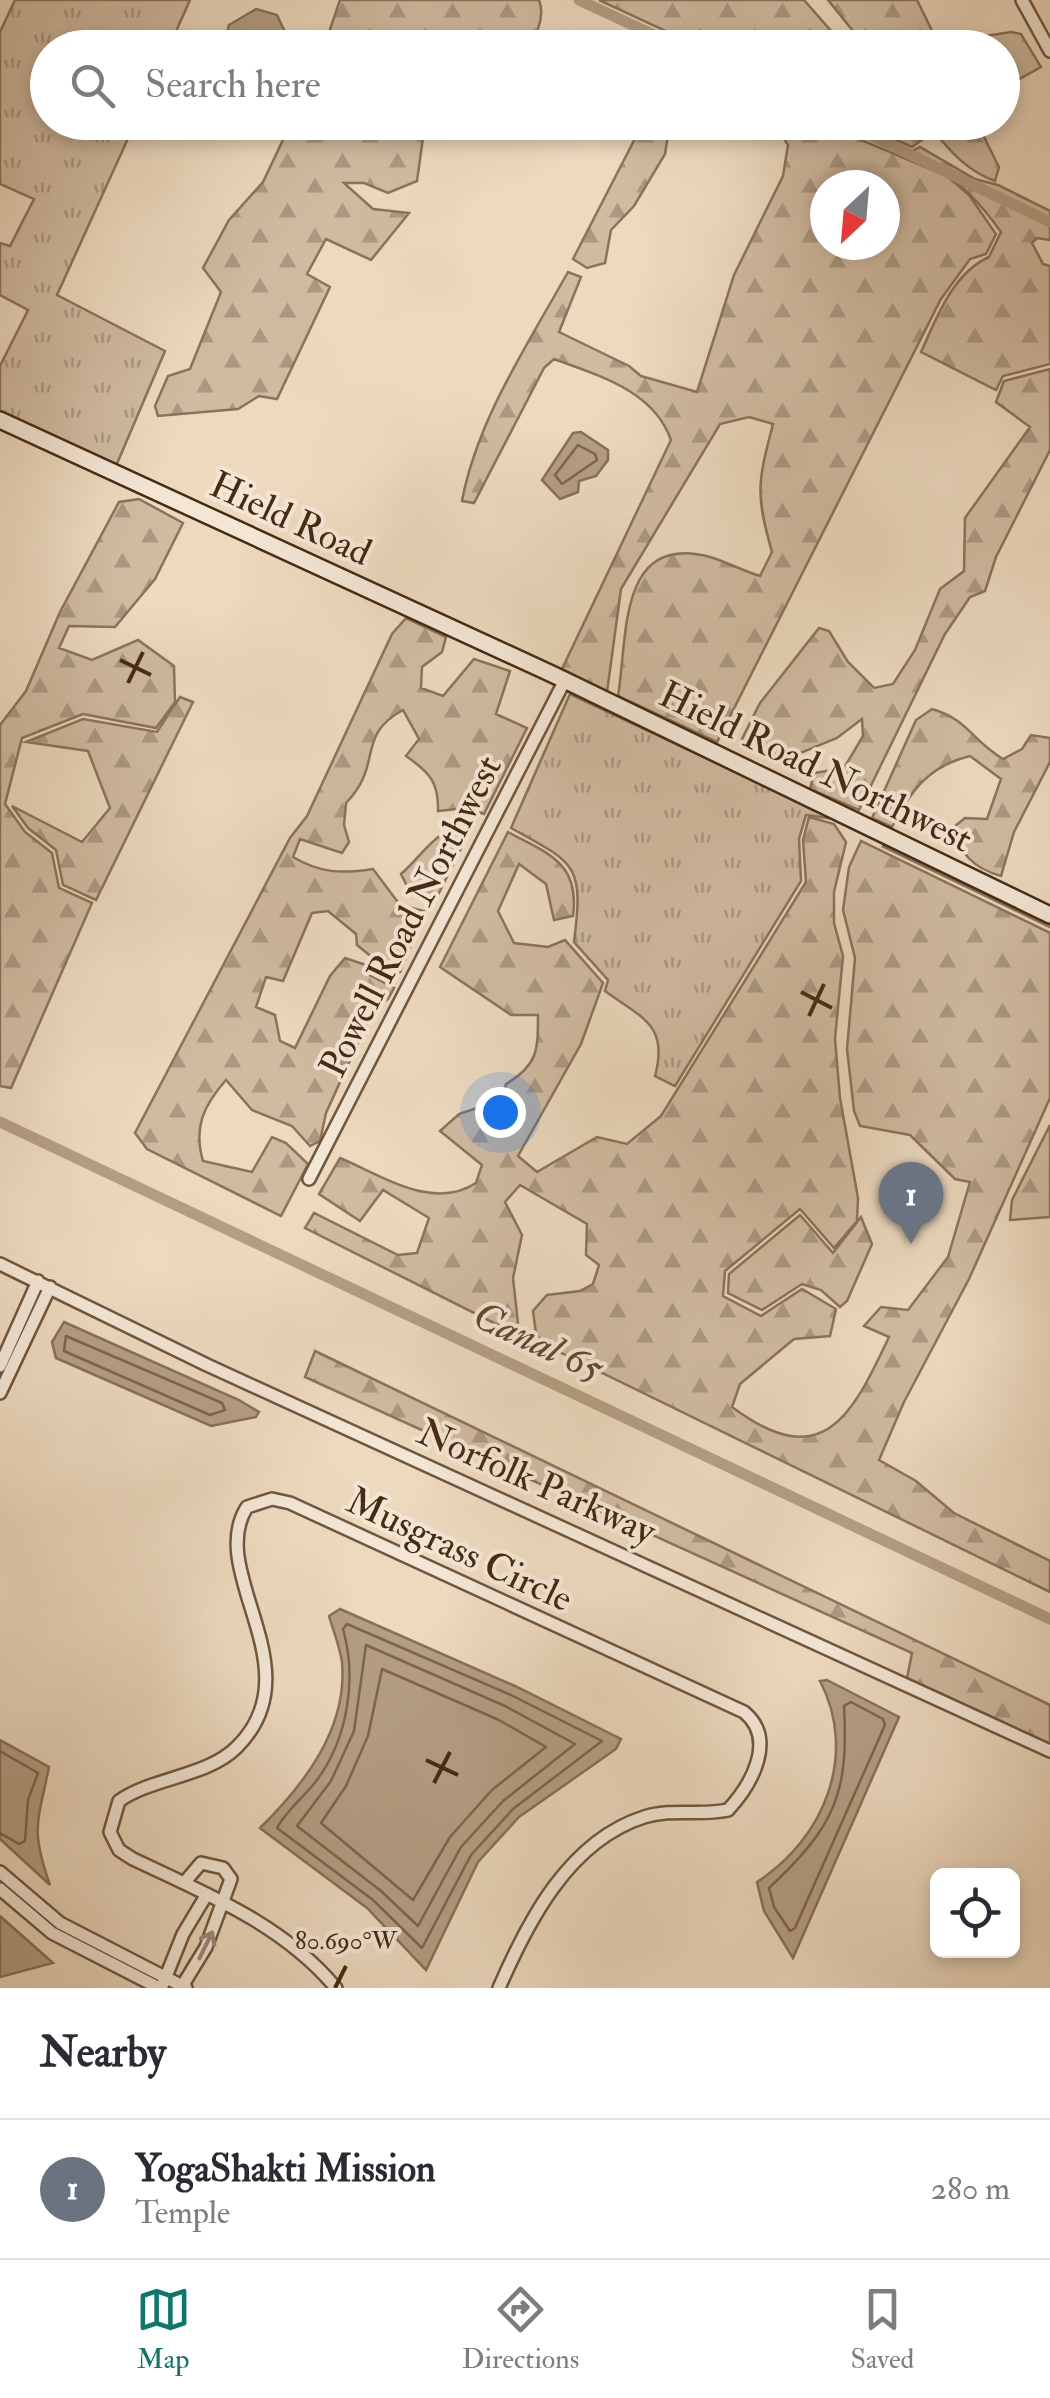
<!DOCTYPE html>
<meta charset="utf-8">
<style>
body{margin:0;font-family:"IM FELL Double Pica",serif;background:#f7f7f7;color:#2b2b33}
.controls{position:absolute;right:30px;bottom:30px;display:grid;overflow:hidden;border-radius:15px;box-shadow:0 5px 15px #0003}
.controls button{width:90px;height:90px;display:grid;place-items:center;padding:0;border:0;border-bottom:2px solid #e1e1e2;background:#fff;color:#2b2b33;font:50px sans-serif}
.compass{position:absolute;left:810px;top:170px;width:90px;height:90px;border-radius:50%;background:#fff;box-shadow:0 5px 15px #0003;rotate:206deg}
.you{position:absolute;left:500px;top:1112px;width:35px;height:35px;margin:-25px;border:8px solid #fff;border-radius:50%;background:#1a73e8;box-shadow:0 0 0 15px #1a73e833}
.badge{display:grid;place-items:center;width:65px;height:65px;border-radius:50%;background:#0f766e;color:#fff;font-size:32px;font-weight:700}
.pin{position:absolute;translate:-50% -82px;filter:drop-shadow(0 2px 5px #0008)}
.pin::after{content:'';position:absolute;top:52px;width:35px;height:30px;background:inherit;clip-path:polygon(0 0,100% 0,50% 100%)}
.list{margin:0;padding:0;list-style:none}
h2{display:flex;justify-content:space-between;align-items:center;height:130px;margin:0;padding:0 40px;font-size:42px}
h2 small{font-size:32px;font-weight:400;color:#7c7c81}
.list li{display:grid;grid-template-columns:65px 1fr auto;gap:30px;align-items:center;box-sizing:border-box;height:140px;padding:0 40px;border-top:2px solid #e1e1e2}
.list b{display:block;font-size:38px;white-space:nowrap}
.list p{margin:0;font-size:32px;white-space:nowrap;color:#7c7c81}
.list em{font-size:32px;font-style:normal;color:#7c7c81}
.icon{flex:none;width:55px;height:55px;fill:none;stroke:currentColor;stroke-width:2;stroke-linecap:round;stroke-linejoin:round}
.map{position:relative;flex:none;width:1050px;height:1988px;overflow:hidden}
.search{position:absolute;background:#fff;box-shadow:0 5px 15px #0003;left:30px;right:30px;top:30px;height:110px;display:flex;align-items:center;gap:25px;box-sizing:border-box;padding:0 35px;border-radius:55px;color:#7c7c81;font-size:38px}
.sheet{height:270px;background:#fff}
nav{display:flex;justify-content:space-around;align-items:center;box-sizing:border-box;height:140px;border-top:2px solid #e1e1e2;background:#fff;font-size:28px;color:#7c7c81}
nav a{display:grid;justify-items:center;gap:5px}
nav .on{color:#0f766e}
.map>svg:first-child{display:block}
.grass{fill:url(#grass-tufts);stroke:#8b735a;stroke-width:2.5}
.forest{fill:url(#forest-firs);stroke:#8b735a;stroke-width:2.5;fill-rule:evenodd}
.water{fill:#b49e84;stroke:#887056;stroke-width:2.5}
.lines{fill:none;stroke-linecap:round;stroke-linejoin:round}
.shore{stroke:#7d644b;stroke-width:2.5}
.canal{stroke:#b49e84;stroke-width:11}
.street-casing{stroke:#70563d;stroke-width:16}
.secondary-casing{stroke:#462b12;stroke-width:20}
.street{stroke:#f3e6d5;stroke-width:11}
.secondary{stroke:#f3e6d5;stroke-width:15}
.oneway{stroke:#9c8874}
.ticks{fill:none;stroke:#462b12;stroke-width:4}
.labels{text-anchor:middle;stroke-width:8;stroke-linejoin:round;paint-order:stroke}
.street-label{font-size:38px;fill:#462b12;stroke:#f3e6d5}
.water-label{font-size:40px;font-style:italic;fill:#62482e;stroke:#f3e6d5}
.ticks-label{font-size:25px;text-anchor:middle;fill:#462b12;stroke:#f3e6d5;stroke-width:8;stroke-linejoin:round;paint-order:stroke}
</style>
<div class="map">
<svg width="1050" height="1988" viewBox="0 0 1050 1988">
<defs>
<pattern id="grass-tufts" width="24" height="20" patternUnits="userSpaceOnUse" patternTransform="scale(2.5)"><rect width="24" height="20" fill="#d0bba1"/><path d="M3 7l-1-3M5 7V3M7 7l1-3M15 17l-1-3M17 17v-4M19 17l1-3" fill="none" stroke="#ab9882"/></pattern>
<pattern id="forest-firs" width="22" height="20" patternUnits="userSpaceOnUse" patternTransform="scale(2.5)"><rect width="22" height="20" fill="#d0bba1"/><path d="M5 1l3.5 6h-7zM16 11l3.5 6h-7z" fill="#ab9882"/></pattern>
</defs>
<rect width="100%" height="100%" fill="#ecd9be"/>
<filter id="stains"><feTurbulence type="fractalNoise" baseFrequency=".002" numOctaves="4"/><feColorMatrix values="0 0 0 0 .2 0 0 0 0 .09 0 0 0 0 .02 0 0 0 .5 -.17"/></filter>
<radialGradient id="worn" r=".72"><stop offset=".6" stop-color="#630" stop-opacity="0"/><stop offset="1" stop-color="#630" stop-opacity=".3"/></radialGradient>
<path class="grass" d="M15 0H190L169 47 48 48V122L135 123 57 295 165 351 116 466 0 413V366L28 310 0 295V243L10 246 34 199 0 184V32Z
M570 694 835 819 806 815 799 839 801 881 675 1086 655 1076C669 1025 642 1018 605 991L608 980 574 942C584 864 576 864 511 828Z"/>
<path class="forest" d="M340 0H539C545 15 537 34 529 47H324Z
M599 0H804L845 47H700Z
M828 0H917L940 47H866Z
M1011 32 1021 34 1041 67 1003 88 1002 48 958 47 954 41Z
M291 123H425L417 181 388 193 364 183H344L373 209 409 213 371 260 326 239 307 274 330 287 277 399 259 396 238 409 158 416 155 406 168 376 190 369 221 292 203 268 229 220 263 182Z
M643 123H670L665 154 634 206 611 230 605 263 587 268 573 259Z
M774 123H821L947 176 969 195 996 234 986 254 970 259 941 299 717 742 618 696C628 638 617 532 710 557 727 562 743 571 760 576L772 552C755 493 758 482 773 424L749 417 720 424 621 589 607 692 562 669 671 440C654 391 600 376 554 359L544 368 474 503 462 501C477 420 528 344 568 272L581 277 559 332 629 366 641 376 697 392 734 275 783 176 788 145ZM825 185H885V245H825Z
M835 123H847L910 152 920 147 975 179 998 185 1050 211V240L1037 238 1032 243 1043 264 1050 266V364L1003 376 996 390 921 352C937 317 953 273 989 257L1001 232C950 160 913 153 835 123Z
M859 123H909L923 139 912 147Z
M927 123H977L999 167 995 181C964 170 947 147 927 123Z
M1050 369V450L996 557 985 591 970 597 945 634 859 810 810 789 814 773 844 768 863 736 862 719 837 738 786 759 742 739 760 703 819 628 829 631 848 662 874 688 893 684 915 650 940 589 964 571 965 518 1030 427 996 402 1004 381Z
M139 499 183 523 155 579 115 627 69 626 59 648 92 660 138 640 174 666 175 702 156 728 83 714 22 738 5 804 25 832 52 853 59 888 92 903 11 1088 0 1086V725L26 691 60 612 119 502Z
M406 618 446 637 442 652 422 667 421 688 443 696 474 659 510 671 496 714 527 728 484 814 466 808 438 811C439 782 429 772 406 756L419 739 403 710C355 736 384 764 346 803L344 825 349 842 342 853 300 839 293 857C320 873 341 874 373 869L400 905 424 911 400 972 395 976 357 945 356 934 328 911 312 913 283 981 266 977 256 1007 275 1015 280 1041 295 1048 330 976 345 958 366 965 370 975 394 988 388 999 373 1010 326 1113 320 1141 310 1146 292 1126 252 1110 226 1080C204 1105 193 1127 203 1161L252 1172 272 1137 286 1143 308 1164 281 1216 147 1149 135 1133 290 838 307 816 392 634Z
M180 697 193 702 96 900 63 885 56 850 28 828 12 806 82 842 110 808 88 751 26 742 83 719 157 732Z
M932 709C969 720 971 740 1003 759L1022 749 1031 735 1050 738V762L1014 832 1001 876C974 868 958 854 955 826L965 818 987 819 1001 779 970 756C929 766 911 790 892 827L872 818 916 720Z
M809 817 834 824 846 842 834 892V923L843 956 835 1039 840 1098 858 1198 857 1221 834 1248 800 1209 725 1271 723 1296 761 1316 802 1289 836 1309 830 1336 794 1339 740 1384 732 1407C822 1474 851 1418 889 1337L864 1326 881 1307 908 1310 948 1257 970 1182 955 1179 910 1135 860 1126 854 1111 847 1049 855 958 843 910 849 867 861 841 1050 933V1098L969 1279 904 1402 879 1460 916 1481 954 1513 1050 1561V1592L537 1341 533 1311 547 1295 580 1291 593 1284 599 1265 586 1255 587 1224 520 1185 505 1202 522 1235 513 1278 518 1323 510 1331 305 1228 314 1213 398 1255 417 1253 429 1218 383 1190 360 1221 319 1194 340 1158C383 1176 433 1211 476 1183L482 1165 440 1131 459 1114 503 1099 506 1084C538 1065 538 1050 538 1015H511L440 967 508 832C548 854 580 862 573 916L554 920 546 884 519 864 498 911 514 943 548 947 565 940 603 983 581 1044 518 1156 537 1172 597 1137 627 1144 661 1116 806 882 803 840Z
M473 824 436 899 410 892 401 874C426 852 436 827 473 824Z
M882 846 894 847 1050 921V927Z
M1050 1125V1217L1010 1220 1012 1200Z
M800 1215 833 1253 861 1217 872 1244 847 1301 840 1307 821 1290 802 1284 762 1310 728 1293 729 1274Z
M315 1351 1050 1705V1744L907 1678 912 1653 305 1377Z"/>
<path class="water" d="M256 9 277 15 292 47H223L229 25Z
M581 432 608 450V460L596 476 579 481 578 492 560 499 542 480 573 433Z
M64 1322 239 1400 259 1412 256 1417 211 1426 56 1358 52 1342Z
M340 1609 515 1686 621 1739 616 1749 519 1817 478 1862 426 1970 367 1908 260 1828C304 1785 348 1728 342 1662 340 1647 333 1630 329 1616Z
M827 1680 899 1717 793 1958 764 1911 757 1882C825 1838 858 1754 820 1681Z
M0 1740 49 1767C38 1822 30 1828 50 1885L0 1839Z
M0 1916 53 1963 0 1977Z"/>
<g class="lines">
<path class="shore" d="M578 445 595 454 597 460 562 484 555 475Z
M66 1336 222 1403 225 1410 210 1415 64 1351Z
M347 1624 511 1695 602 1741 513 1809 471 1855 422 1948 373 1900 277 1828C286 1811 305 1796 317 1780 348 1738 357 1678 343 1629Z
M366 1645 505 1706 575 1744 503 1801 461 1847 418 1926 381 1891 297 1826 331 1781 354 1731Z
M382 1669 499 1720 546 1747 492 1790 450 1837 413 1900 321 1823 346 1786 368 1736Z
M851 1702 883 1719 885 1725 795 1928 790 1931 774 1907 769 1888C834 1827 849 1795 844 1706Z
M0 1751 38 1773 28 1800 25 1841 19 1844 0 1833"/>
<path class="canal" d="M579 0 682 48
M843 122 1050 222
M0 1122 1050 1619"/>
<g class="street-casing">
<path id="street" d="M1022 0 1050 51
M309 1179 565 680
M0 1264 207 1365 1050 1751
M0 1366 38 1281
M0 1393 50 1287
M0 1872 60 1923 186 1988
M0 1889 52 1933 159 1988
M163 1984 183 1934 207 1894
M181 1988 206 1947 231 1879 223 1868 201 1863 184 1883
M336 1988C284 1925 205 1893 133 1859L119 1850 110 1832 119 1801C153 1777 207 1777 237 1747 315 1669 205 1572 247 1507L272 1499 290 1503 744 1712C777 1739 752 1784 728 1810 700 1816 672 1808 644 1817 569 1841 528 1921 499 1988"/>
</g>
<g class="secondary-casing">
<path id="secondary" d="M0 420 554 675 1050 915"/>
</g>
<use href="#street" class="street"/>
<use href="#secondary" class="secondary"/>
</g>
<defs><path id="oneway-shaft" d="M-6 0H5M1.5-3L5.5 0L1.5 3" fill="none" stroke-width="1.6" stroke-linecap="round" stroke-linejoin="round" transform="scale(2.5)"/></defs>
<use class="oneway" href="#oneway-shaft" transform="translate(206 1945) rotate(-64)"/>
<path class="ticks" d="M120 660 151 675M128 683 143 652M801 992 832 1008M809 1016 824 984M426 1760 458 1775M434 1783 450 1752M335 1988 346 1966"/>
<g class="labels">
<g class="street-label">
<text transform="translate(291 518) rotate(25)" y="13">Hield Road</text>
<text transform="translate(816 766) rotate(26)" y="13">Hield Road Northwest</text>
<text transform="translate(410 916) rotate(-63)" y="13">Powell Road Northwest</text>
<text transform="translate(537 1481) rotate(24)" y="13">Norfolk Parkway</text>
<text transform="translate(460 1549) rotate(25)" y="13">Musgrass Circle</text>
</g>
<g class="water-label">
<text transform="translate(539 1341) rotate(25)" y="14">Canal 65</text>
</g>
</g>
<g class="ticks-label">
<text x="346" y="1949">80.690°W</text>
</g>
<rect width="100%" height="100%" filter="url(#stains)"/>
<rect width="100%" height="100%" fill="url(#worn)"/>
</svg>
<div class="controls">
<button><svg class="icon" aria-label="locate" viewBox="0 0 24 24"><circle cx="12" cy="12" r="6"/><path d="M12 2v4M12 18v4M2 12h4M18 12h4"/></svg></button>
</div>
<svg class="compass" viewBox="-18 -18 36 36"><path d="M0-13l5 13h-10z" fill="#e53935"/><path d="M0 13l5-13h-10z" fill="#7c7c81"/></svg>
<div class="you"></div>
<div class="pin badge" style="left:911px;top:1244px;background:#6b7280">1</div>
<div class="search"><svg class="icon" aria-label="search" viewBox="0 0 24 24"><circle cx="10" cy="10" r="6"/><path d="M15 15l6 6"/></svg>Search here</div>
</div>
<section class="sheet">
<h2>Nearby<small></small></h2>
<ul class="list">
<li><span class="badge" style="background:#6b7280">1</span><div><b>YogaShakti Mission</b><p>Temple</p></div><em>280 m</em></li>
</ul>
</section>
<nav>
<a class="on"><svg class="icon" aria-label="map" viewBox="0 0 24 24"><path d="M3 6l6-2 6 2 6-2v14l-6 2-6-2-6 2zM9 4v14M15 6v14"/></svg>Map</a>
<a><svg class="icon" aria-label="directions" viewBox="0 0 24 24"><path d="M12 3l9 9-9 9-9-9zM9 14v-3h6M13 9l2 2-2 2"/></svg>Directions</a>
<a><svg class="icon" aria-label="saved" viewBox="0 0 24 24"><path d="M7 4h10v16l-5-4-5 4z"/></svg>Saved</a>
</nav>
